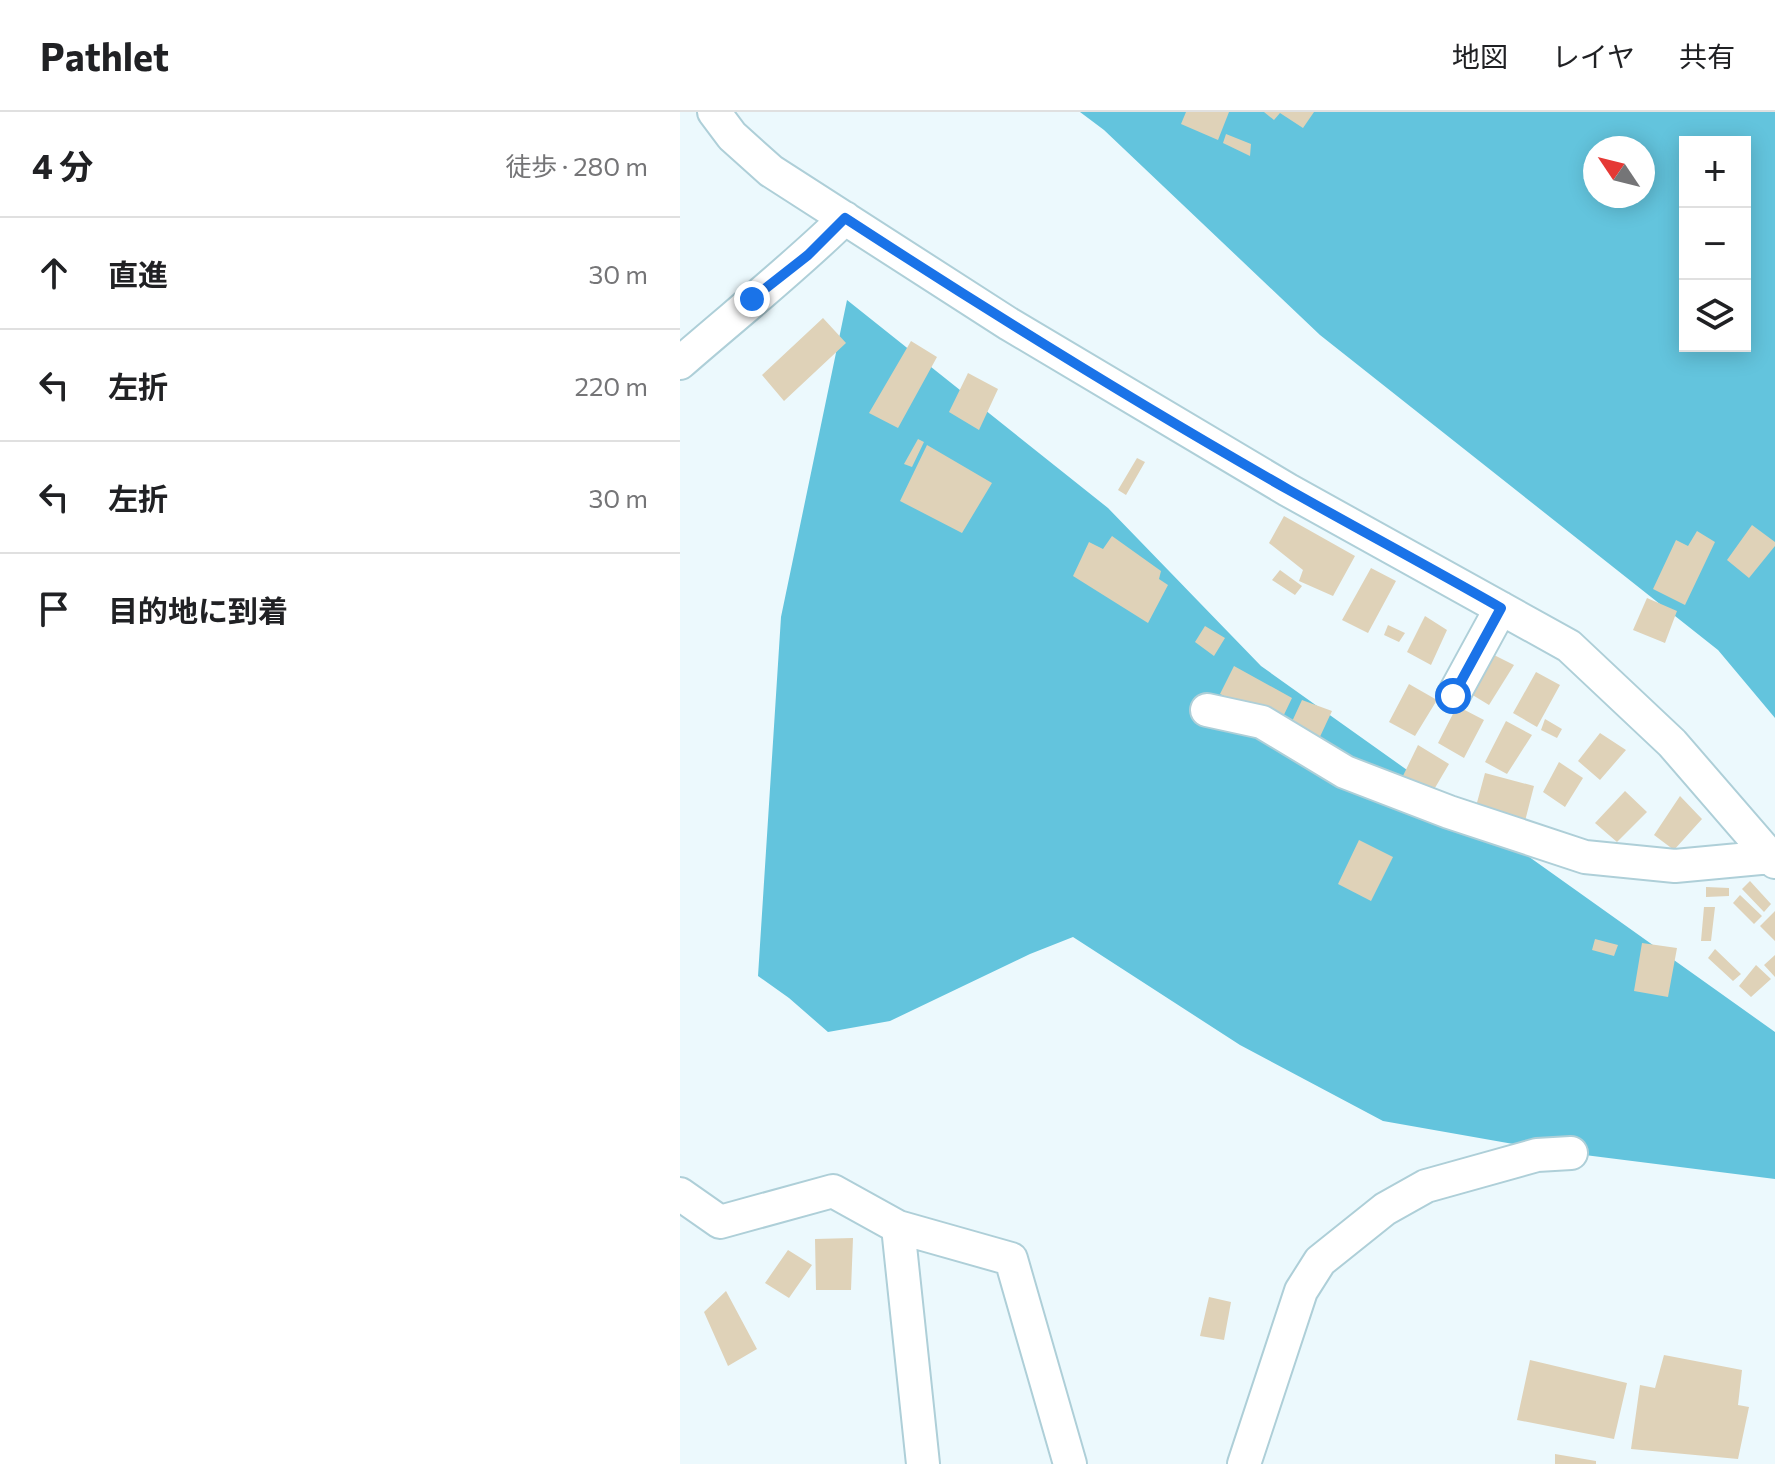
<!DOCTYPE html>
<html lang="ja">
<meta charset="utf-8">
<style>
body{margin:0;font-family:Commissioner,"Noto Sans JP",sans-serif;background:#f2f2f2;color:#202124}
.controls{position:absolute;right:24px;top:24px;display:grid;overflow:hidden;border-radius:0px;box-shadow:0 4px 20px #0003}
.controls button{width:72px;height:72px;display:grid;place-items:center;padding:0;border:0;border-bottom:2px solid #e0e0e0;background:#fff;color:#202124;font:40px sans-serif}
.compass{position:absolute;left:903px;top:24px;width:72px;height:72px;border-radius:50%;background:#fff;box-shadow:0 4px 20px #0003;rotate:305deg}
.stop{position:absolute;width:24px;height:24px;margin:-18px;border:6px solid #1a73e8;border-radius:50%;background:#fff}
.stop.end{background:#1a73e8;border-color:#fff;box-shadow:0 2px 8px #0008}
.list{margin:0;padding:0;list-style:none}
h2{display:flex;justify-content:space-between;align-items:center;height:104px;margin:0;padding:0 32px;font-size:34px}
h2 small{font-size:26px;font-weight:400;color:#757577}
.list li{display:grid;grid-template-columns:52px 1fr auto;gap:24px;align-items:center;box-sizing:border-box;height:112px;padding:0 32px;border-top:2px solid #e0e0e0}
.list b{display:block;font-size:30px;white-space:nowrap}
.list em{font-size:26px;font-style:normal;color:#757577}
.icon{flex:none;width:44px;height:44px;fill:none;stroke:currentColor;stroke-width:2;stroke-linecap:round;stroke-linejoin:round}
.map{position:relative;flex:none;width:1095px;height:1352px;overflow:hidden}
header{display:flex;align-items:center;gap:48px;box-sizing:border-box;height:112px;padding:0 40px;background:#fff;border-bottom:2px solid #e0e0e0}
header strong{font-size:38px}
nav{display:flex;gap:44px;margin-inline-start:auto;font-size:28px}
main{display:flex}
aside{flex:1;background:#fff}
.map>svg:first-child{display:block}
.forest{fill:#63c4dd;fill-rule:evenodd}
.building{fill:#dfd2b8}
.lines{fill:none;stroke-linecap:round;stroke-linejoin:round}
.minor-casing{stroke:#aecfd8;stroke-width:36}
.minor{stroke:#fff;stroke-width:32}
.route{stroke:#1a73e8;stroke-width:10}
</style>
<header>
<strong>Pathlet</strong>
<nav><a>地図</a><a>レイヤ</a><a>共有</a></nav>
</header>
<main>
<aside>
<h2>4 分<small>徒歩 · 280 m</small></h2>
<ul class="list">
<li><svg class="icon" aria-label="ahead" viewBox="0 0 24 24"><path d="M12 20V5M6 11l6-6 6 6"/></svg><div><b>直進</b></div><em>30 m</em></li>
<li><svg class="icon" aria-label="left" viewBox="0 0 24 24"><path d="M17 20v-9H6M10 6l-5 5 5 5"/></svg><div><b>左折</b></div><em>220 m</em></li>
<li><svg class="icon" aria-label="left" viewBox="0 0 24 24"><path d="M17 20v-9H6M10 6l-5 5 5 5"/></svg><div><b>左折</b></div><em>30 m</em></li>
<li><svg class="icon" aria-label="arrive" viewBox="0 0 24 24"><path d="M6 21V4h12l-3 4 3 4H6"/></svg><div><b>目的地に到着</b></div></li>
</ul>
</aside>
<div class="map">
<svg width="1095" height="1352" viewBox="0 0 1095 1352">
<rect width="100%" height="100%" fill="#ecf9fd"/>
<path class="forest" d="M400 0H1095V606L1038 538 640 223 424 18ZM1005 30H1065V234H1005ZM915 36H963V84H915Z
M167 188 428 396 581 554 1095 920V1067L873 1039 703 1009 560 933 393 825 350 842 210 909 148 920 109 886 78 864 101 505Z"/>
<path class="building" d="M506 0H549L538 28 501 12Z
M584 0H634L623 16 600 1 594 8Z
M546 22 571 32 570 44 543 31Z
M143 206 166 231 104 289 82 263Z
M231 229 257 245 218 316 189 301Z
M288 261 318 277 299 318 269 300Z
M238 327 244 330 232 355 224 352Z
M247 333 312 371 282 421 220 389Z
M457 346 465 350 446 383 438 378Z
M604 404 675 444 653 484 619 469 623 458 589 431Z
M1072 413 1095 430V434L1069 466 1047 448Z
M1017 419 1035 430 1005 493 973 477 996 428 1008 434Z
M432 424 481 459 479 467 488 473 468 511 393 464 409 430 423 437Z
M691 456 716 469 688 521 662 508Z
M600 458 622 474 615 483 592 468Z
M967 486 997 499 985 531 953 518Z
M745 504 767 518 751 553 727 540Z
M708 513 725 521 719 530 704 523Z
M525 514 545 526 534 544 515 530Z
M806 539 834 553 809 593 786 579Z
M554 554 612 586 600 611 540 582Z
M856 560 880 573 857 615 833 601Z
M729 572 757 588 735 624 709 610Z
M622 588 652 599 638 629 609 616Z
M777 594 804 608 784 646 758 631Z
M865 607 882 617 877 626 861 618Z
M826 609 852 623 827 662 805 650Z
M920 621 946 638 920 668 898 649Z
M738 633 769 652 749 686 720 670Z
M879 650 903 666 885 695 863 680Z
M805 661 854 674 844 713 795 698Z
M945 679 967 700 937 730 915 711Z
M1000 684 1022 707 994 738 974 723Z
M679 728 713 745 691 789 658 772Z
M1070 769 1091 792 1084 800 1062 777Z
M1026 775 1049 776V784L1026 785Z
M1060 783 1082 804 1074 812 1053 791Z
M1024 795H1035L1031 829H1021Z
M1095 799V829L1080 814Z
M915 827 938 833 934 844 912 838Z
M962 831 997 836 988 885 954 879Z
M1035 837 1061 862 1053 869 1028 846Z
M1095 843V865L1084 853Z
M1076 853 1091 867 1071 885 1059 874Z
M173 1126 171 1178H136L135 1127Z
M108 1138 132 1153 109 1186 85 1171Z
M46 1179 77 1237 48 1254 24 1200Z
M529 1185 551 1190 544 1228 520 1224Z
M984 1243 1062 1258 1058 1293 1069 1295 1058 1347 951 1337 960 1273 975 1276Z
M850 1248 947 1271 934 1327 837 1308Z
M875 1342 916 1349V1352H875Z"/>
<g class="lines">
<g class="minor-casing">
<path id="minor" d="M34 0 52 24 91 59 329 212 608 378 889 534 992 631 1095 750
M0 251C55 203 113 157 165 106
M773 584 821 496
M527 598 582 610 665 660 769 700 905 745 995 754 1091 745
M0 1082 40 1110 153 1079 218 1115 331 1147 390 1352
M218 1115 243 1352
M564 1352 621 1179 640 1149 705 1097 746 1074 857 1043 891 1041"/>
</g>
<use href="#minor" class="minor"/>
</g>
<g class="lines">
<path class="route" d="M72 187 128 143 165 106C311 201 458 292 609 378 680 418 751 456 821 496L773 584"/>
</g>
</svg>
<div class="controls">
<button>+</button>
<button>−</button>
<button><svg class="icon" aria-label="layers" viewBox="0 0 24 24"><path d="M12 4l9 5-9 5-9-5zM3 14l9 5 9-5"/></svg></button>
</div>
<svg class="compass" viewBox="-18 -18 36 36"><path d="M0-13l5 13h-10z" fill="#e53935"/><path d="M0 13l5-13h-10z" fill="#757577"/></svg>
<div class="stop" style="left:773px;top:584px"></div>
<div class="stop end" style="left:72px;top:187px"></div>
</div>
</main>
